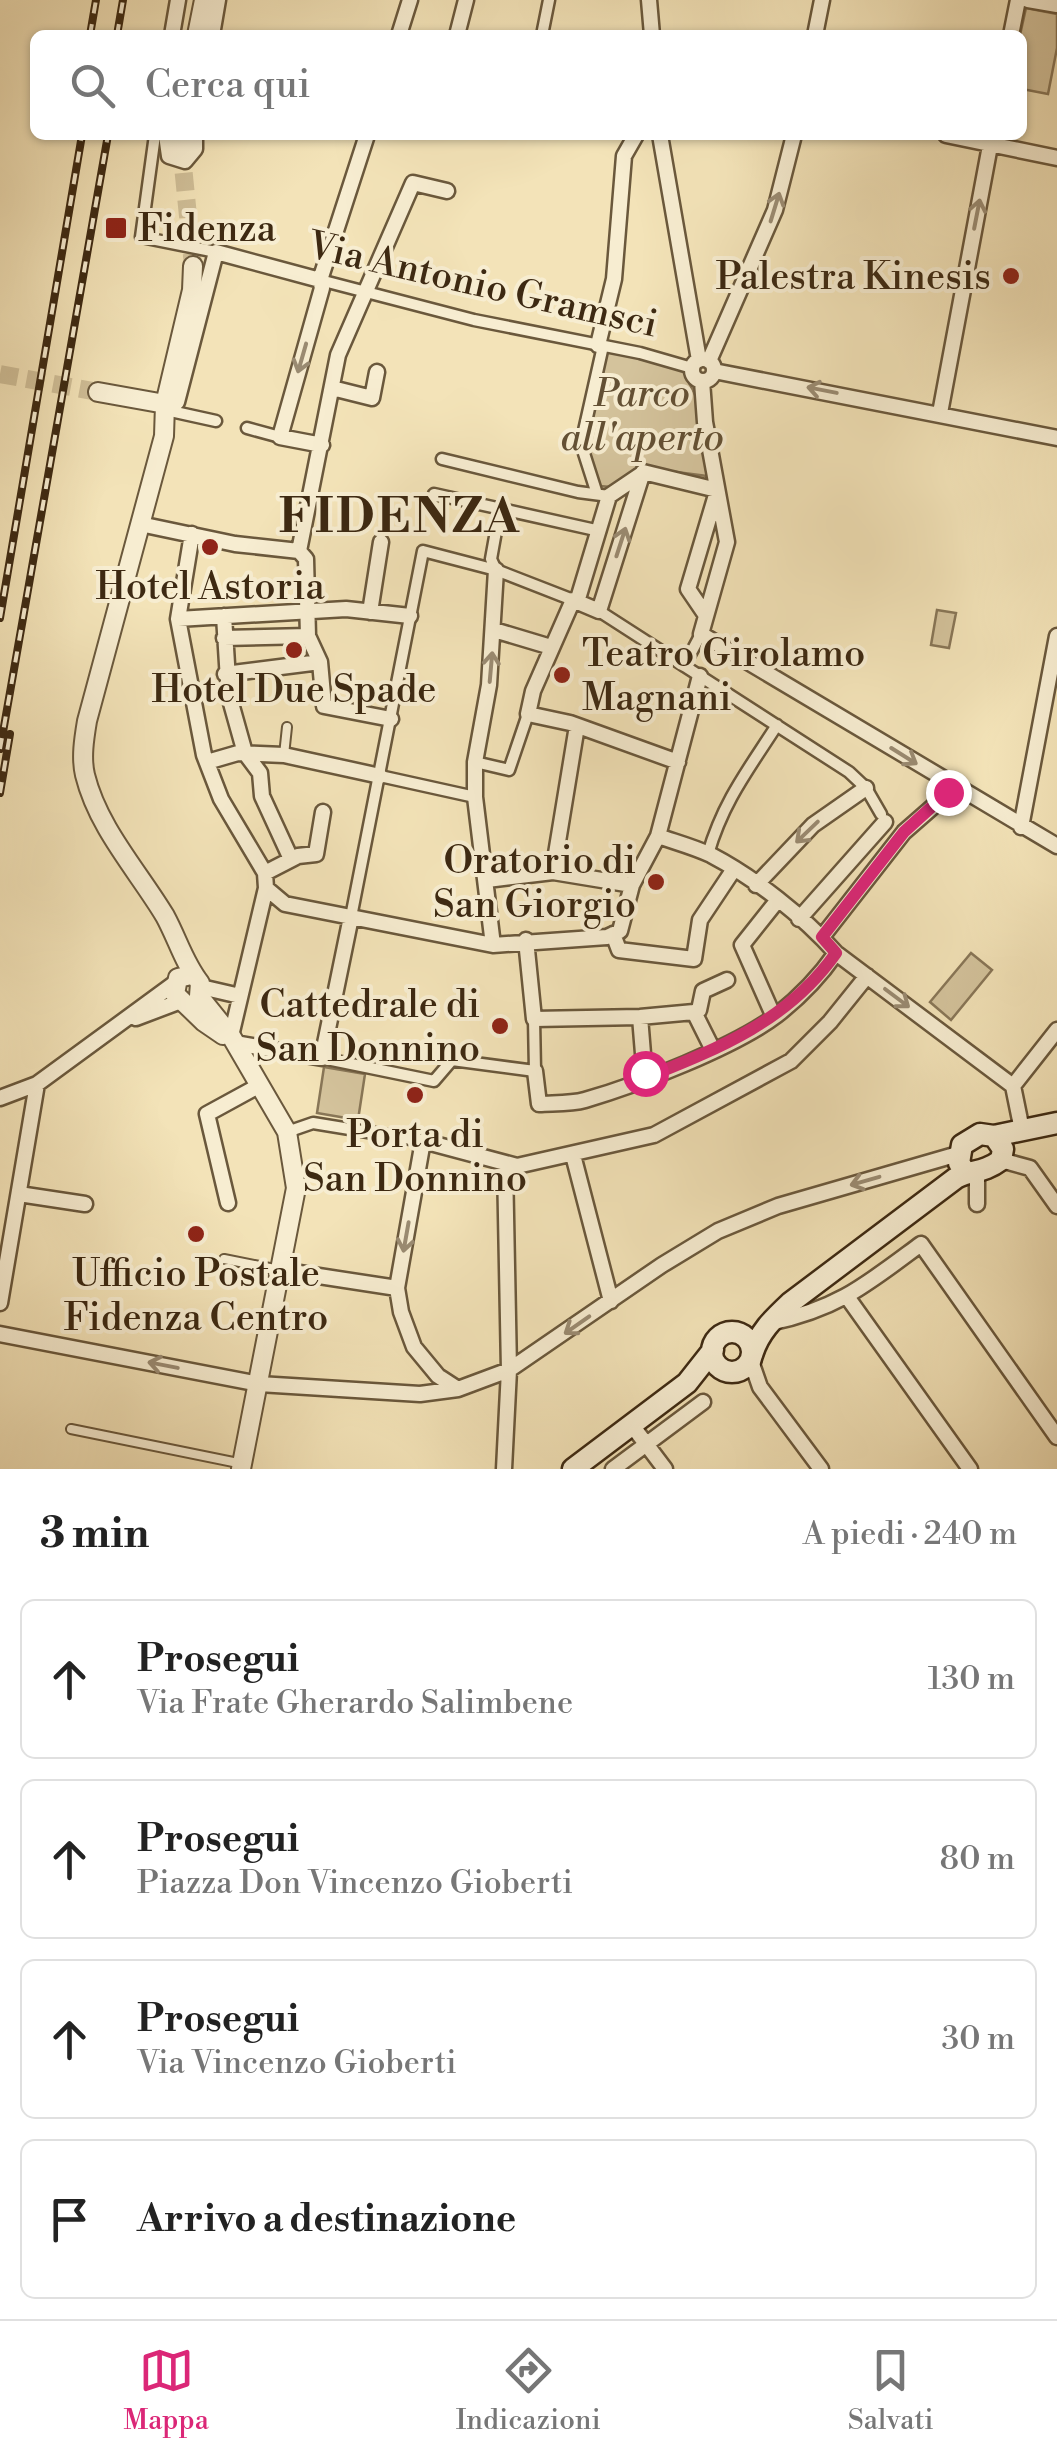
<!DOCTYPE html>
<html lang="it">
<meta charset="utf-8">
<style>
body{margin:0;font-family:"Libre Bodoni",serif;background:#f6f6f6;color:#222}
.stop{position:absolute;width:30px;height:30px;margin:-22px;border:8px solid #db2777;border-radius:50%;background:#fff}
.stop.end{background:#db2777;border-color:#fff;box-shadow:0 2px 10px #0008}
.list{margin:0;padding:0;list-style:none}
h2{display:flex;justify-content:space-between;align-items:center;height:130px;margin:0;padding:0 40px;font-size:42px}
h2 small{font-size:32px;font-weight:400;color:#767676}
.list li{display:grid;grid-template-columns:65px 1fr auto;gap:30px;align-items:center;box-sizing:border-box;height:160px;margin:0 20px 20px;padding:0 20px;border:2px solid #e0e0e0;border-radius:15px}
.list b{display:block;font-size:38px;white-space:nowrap}
.list p{margin:0;font-size:32px;white-space:nowrap;color:#767676}
.list em{font-size:32px;font-style:normal;color:#767676}
.icon{flex:none;width:55px;height:55px;fill:none;stroke:currentColor;stroke-width:2;stroke-linecap:round;stroke-linejoin:round}
.map{position:relative;flex:none;width:1057px;height:1469px;overflow:hidden}
.search{position:absolute;background:#fff;box-shadow:0 2px 8px #0004;left:30px;right:30px;top:30px;height:110px;display:flex;align-items:center;gap:25px;box-sizing:border-box;padding:0 35px;border-radius:15px;color:#767676;font-size:38px}
.sheet{height:850px;background:#fff}
nav{display:flex;justify-content:space-around;align-items:center;box-sizing:border-box;height:140px;border-top:2px solid #e0e0e0;background:#fff;font-size:28px;color:#767676}
nav a{display:grid;justify-items:center;gap:5px}
nav .on{color:#db2777}
.map>svg:first-child{display:block}
.green{fill:#d4c39c;stroke:#887657;stroke-width:2.5}
.lines{fill:none;stroke-linecap:round;stroke-linejoin:round}
.tertiary-tunnel{stroke:#cfbe97;stroke-width:18;stroke-dasharray:18 9;stroke-linecap:butt}
.service-casing{stroke:#6a583c;stroke-width:12}
.pedestrian-casing{stroke:#6a583c;stroke-width:15}
.minor-casing{stroke:#6a583c;stroke-width:19}
.tertiary-casing{stroke:#6a583c;stroke-width:22}
.secondary-casing{stroke:#3d2912;stroke-width:25}
.service{stroke:#f7edd1;stroke-width:8}
.pedestrian{stroke:#f7edd1;stroke-width:10}
.minor{stroke:#f7edd1;stroke-width:14}
.tertiary{stroke:#f7edd1;stroke-width:18}
.secondary{stroke:#f7edd1;stroke-width:20}
.rail-casing{stroke:#3d2912;stroke-width:8}
.rail{stroke:#f7edd1;stroke-width:4;stroke-dasharray:11;stroke-linecap:butt}
.oneway{stroke:#9a8b72}
.route{stroke:#db2777;stroke-width:12}
.poi-dot{fill:#8f2418;stroke:#f7edd1;stroke-width:4}
.labels{text-anchor:middle;stroke-width:8;stroke-linejoin:round;paint-order:stroke}
.poi-label{font-size:38px;fill:#3d2912;stroke:#f7edd1}
.street-label{font-size:38px;fill:#3d2912;stroke:#f7edd1}
.park-label{font-size:38px;font-style:italic;fill:#635034;stroke:#f7edd1}
.district-label{font-size:48px;font-weight:bold;letter-spacing:2.5px;fill:#3d2912;stroke:#f7edd1}
</style>
<div class="map">
<svg width="1057" height="1469" viewBox="0 0 1057 1469">
<rect width="100%" height="100%" fill="#f3e3b8"/>
<filter id="stains"><feTurbulence type="fractalNoise" baseFrequency=".002" numOctaves="4"/><feColorMatrix values="0 0 0 0 .2 0 0 0 0 .09 0 0 0 0 .02 0 0 0 .5 -.17"/></filter>
<radialGradient id="worn" r=".72"><stop offset=".6" stop-color="#630" stop-opacity="0"/><stop offset="1" stop-color="#630" stop-opacity=".3"/></radialGradient>
<path class="green" d="M1026 8 1057 14V48L1048 94 1022 89 1020 35Z
M602 349 683 370 696 397 707 476 639 467 611 487 600 486 581 444Z
M937 610 956 613 949 648 931 645Z
M971 953 992 970 951 1020 930 1002Z
M324 1067 365 1074 358 1120 317 1113Z"/>
<g class="lines">
<path class="tertiary-tunnel" d="M181 146 193 266
M0 374 98 392"/>
<g class="service-casing">
<path id="service" d="M284 755 287 727
M224 1259 280 1270
M71 1429 243 1464"/>
</g>
<g class="pedestrian-casing">
<path id="pedestrian" d="M542 35 549 0
M155 135 141 237 216 252
M320 280 474 320 640 353 692 368
M166 410 216 421
M247 428 280 437
M442 459 578 492 609 496
M434 494 600 531
M597 494 581 444 603 346
M496 570 491 559 500 509
M599 611 849 772 866 788 881 814
M684 666 701 634
M475 762 509 770 528 714
M380 776 475 797
M708 854C723 802 748 770 777 725
M351 917 423 551 496 570 573 600
M322 1058 434 1081 452 1060 535 1071 534 1019
M287 1132 313 1123 423 1141"/>
</g>
<g class="minor-casing">
<path id="minor" d="M649 0 652 35
M1028 0 1057 5
M172 35 178 0
M212 35 218 0
M399 35 410 0
M457 35 466 0
M815 35 822 0
M1011 35 1018 0
M166 135 169 156 185 161 195 149V135
M660 135 699 360
M946 135 1057 158
M598 345 614 279 624 156 636 135
M692 370a11 11 0 1 1 22 0a11 11 0 1 1-22 0Z
M709 361 775 210 794 135
M714 371 1057 438
M702 381 705 422 727 542 701 634 1057 846
M332 388 372 398 377 372
M166 410 177 402 216 252 320 280
M940 413 992 135
M322 445 280 437 322 288 320 280 367 135
M643 472 599 611 573 600 533 691 528 714 570 723 678 762
M643 472 717 490
M140 524 235 544 299 551
M192 534 178 619 204 755 221 799 265 873 266 888 231 1036
M299 551 338 355 413 183 447 191
M299 551 306 559 308 636 320 662 324 706 391 719
M577 602 609 496 643 473
M370 612 381 542
M705 614 688 589 716 495
M224 616 229 696 245 753 260 773 262 796 291 859
M178 619 346 609 410 616
M494 630 551 647
M224 638 308 636
M225 674 320 662
M207 762 238 753 284 755 380 776
M1021 827 1057 636
M658 836C675 842 694 847 711 855 755 878 803 916 836 953L1013 1086 1022 1130
M553 872 577 726
M265 873 298 856 316 854 323 812
M487 880 553 872 632 885
M756 885 813 825 866 788
M266 888 285 904 493 945 607 937 620 931 632 885 658 836 700 676
M799 919 885 822
M613 934 619 950 694 959 700 920 734 869
M822 937 904 832 944 797 952 786
M526 940 534 1019 640 1017 694 1012
M493 945 475 797V762L489 685 496 570
M201 987 240 996
M694 1012 699 1010 703 991 727 980
M694 1012 713 1050
M640 1017 645 1078
M774 1017 742 945 777 901
M136 1018 181 1001
M235 1043 322 1058 351 917
M535 1071 539 1104C554 1103 571 1104 585 1100 637 1085 735 1047 777 1015 800 997 820 976 836 953
M1013 1086 1057 1030
M0 1098 37 1084 175 983
M573 1155 611 1301
M1001 1160 1030 1168 1057 1206
M977 1174V1204
M19 1194 85 1204
M228 1203 207 1114 260 1085
M280 1270 397 1288
M848 1298 970 1469
M0 1303 37 1084
M770 1323C838 1309 867 1284 921 1244L1057 1437
M0 1334 259 1384 420 1394 458 1389 509 1370 662 1265 718 1231 778 1206 958 1154
M751 1361 760 1387 821 1469
M458 1389 438 1376 414 1347 401 1312 397 1288 423 1141 517 1166 654 1135 791 1061 830 1022 867 976
M631 1424 665 1469
M504 1469 509 1370 505 1164
M613 1469 703 1402"/>
</g>
<g class="tertiary-casing">
<path id="tertiary" d="M197 35 204 0
M181 145 182 135
M193 266 192 290 165 404 164 436 87 721C84 739 81 758 85 775 98 828 138 871 165 916 178 940 184 963 200 983L199 996
M98 392 165 404
M191 975 178 978 175 994 204 1022 223 1035
M199 996 231 1036 287 1132 296 1188 241 1469"/>
</g>
<g class="secondary-casing">
<path id="secondary" d="M994 1136 1057 1123
M712 1352a20 20 0 1 1 40 0a20 20 0 1 1-40 0Z
M752 1355C759 1332 773 1319 790 1303L956 1178C973 1169 982 1174 1001 1160L1003 1149 994 1136 980 1134 962 1145 959 1163 966 1173
M573 1469 687 1383 713 1350"/>
</g>
<use href="#service" class="service"/>
<use href="#pedestrian" class="pedestrian"/>
<use href="#minor" class="minor"/>
<use href="#tertiary" class="tertiary"/>
<use href="#secondary" class="secondary"/>
<g class="rail-casing">
<path id="rail" d="M90 35 96 0
M117 35 123 0
M0 618 82 135
M0 749 108 135
M0 793 10 734"/>
</g>
<use href="#rail" class="rail"/>
</g>
<defs><path id="oneway-shaft" d="M-6 0H5M1.5-3L5.5 0L1.5 3" fill="none" stroke-width="1.6" stroke-linecap="round" stroke-linejoin="round" transform="scale(2.5)"/></defs>
<g class="oneway">
<use href="#oneway-shaft" transform="translate(775 207) rotate(-73)"/>
<use href="#oneway-shaft" transform="translate(977 214) rotate(-79)"/>
<use href="#oneway-shaft" transform="translate(302 358) rotate(106)"/>
<use href="#oneway-shaft" transform="translate(822 390) rotate(-169)"/>
<use href="#oneway-shaft" transform="translate(621 542) rotate(-72)"/>
<use href="#oneway-shaft" transform="translate(491 667) rotate(-85)"/>
<use href="#oneway-shaft" transform="translate(904 756) rotate(32)"/>
<use href="#oneway-shaft" transform="translate(807 832) rotate(136)"/>
<use href="#oneway-shaft" transform="translate(897 998) rotate(37)"/>
<use href="#oneway-shaft" transform="translate(865 1181) rotate(164)"/>
<use href="#oneway-shaft" transform="translate(406 1237) rotate(100)"/>
<use href="#oneway-shaft" transform="translate(577 1325) rotate(145)"/>
<use href="#oneway-shaft" transform="translate(163 1365) rotate(-169)"/>
</g>
<g class="lines">
<path class="route" d="M645 1073V1078C720 1048 788 1021 836 953L822 937 904 832 948 792"/>
</g>
<g class="poi-dot">
<rect x="104" y="216" width="24" height="24" rx="5"/>
<circle cx="1011" cy="276" r="10"/>
<circle cx="210" cy="547" r="10"/>
<circle cx="294" cy="650" r="10"/>
<circle cx="562" cy="675" r="10"/>
<circle cx="656" cy="882" r="10"/>
<circle cx="500" cy="1026" r="10"/>
<circle cx="415" cy="1095" r="10"/>
<circle cx="196" cy="1234" r="10"/>
</g>
<g class="labels">
<g class="poi-label">
<text x="138" y="241" text-anchor="start">Fidenza</text>
<text x="991" y="289" text-anchor="end">Palestra Kinesis</text>
<text x="210" y="599">Hotel Astoria</text>
<text x="582" y="666" text-anchor="start">Teatro Girolamo<tspan x="582" dy="44">Magnani</tspan></text>
<text x="294" y="702">Hotel Due Spade</text>
<text x="636" y="873" text-anchor="end">Oratorio di<tspan x="636" dy="44">San Giorgio</tspan></text>
<text x="480" y="1017" text-anchor="end">Cattedrale di<tspan x="480" dy="44">San Donnino</tspan></text>
<text x="415" y="1147">Porta di<tspan x="415" dy="44">San Donnino</tspan></text>
<text x="196" y="1286">Ufficio Postale<tspan x="196" dy="44">Fidenza Centro</tspan></text>
</g>
<g class="street-label">
<text transform="translate(483 284) rotate(13)" y="13">Via Antonio Gramsci</text>
</g>
<g class="park-label">
<text x="642" y="406">Parco<tspan x="642" dy="44">all'aperto</tspan></text>
</g>
<g class="district-label">
<text x="400" y="532">FIDENZA</text>
</g>
</g>
<rect width="100%" height="100%" filter="url(#stains)"/>
<rect width="100%" height="100%" fill="url(#worn)"/>
</svg>
<div class="stop" style="left:645px;top:1073px"></div>
<div class="stop end" style="left:948px;top:792px"></div>
<div class="search"><svg class="icon" aria-label="search" viewBox="0 0 24 24"><circle cx="10" cy="10" r="6"/><path d="M15 15l6 6"/></svg>Cerca qui</div>
</div>
<section class="sheet">
<h2>3 min<small>A piedi · 240 m</small></h2>
<ul class="list">
<li><svg class="icon" aria-label="ahead" viewBox="0 0 24 24"><path d="M12 20V5M6 11l6-6 6 6"/></svg><div><b>Prosegui</b><p>Via Frate Gherardo Salimbene</p></div><em>130 m</em></li>
<li><svg class="icon" aria-label="ahead" viewBox="0 0 24 24"><path d="M12 20V5M6 11l6-6 6 6"/></svg><div><b>Prosegui</b><p>Piazza Don Vincenzo Gioberti</p></div><em>80 m</em></li>
<li><svg class="icon" aria-label="ahead" viewBox="0 0 24 24"><path d="M12 20V5M6 11l6-6 6 6"/></svg><div><b>Prosegui</b><p>Via Vincenzo Gioberti</p></div><em>30 m</em></li>
<li><svg class="icon" aria-label="arrive" viewBox="0 0 24 24"><path d="M6 21V4h12l-3 4 3 4H6"/></svg><div><b>Arrivo a destinazione</b></div></li>
</ul>
</section>
<nav>
<a class="on"><svg class="icon" aria-label="map" viewBox="0 0 24 24"><path d="M3 6l6-2 6 2 6-2v14l-6 2-6-2-6 2zM9 4v14M15 6v14"/></svg>Mappa</a>
<a><svg class="icon" aria-label="directions" viewBox="0 0 24 24"><path d="M12 3l9 9-9 9-9-9zM9 14v-3h6M13 9l2 2-2 2"/></svg>Indicazioni</a>
<a><svg class="icon" aria-label="saved" viewBox="0 0 24 24"><path d="M7 4h10v16l-5-4-5 4z"/></svg>Salvati</a>
</nav>
